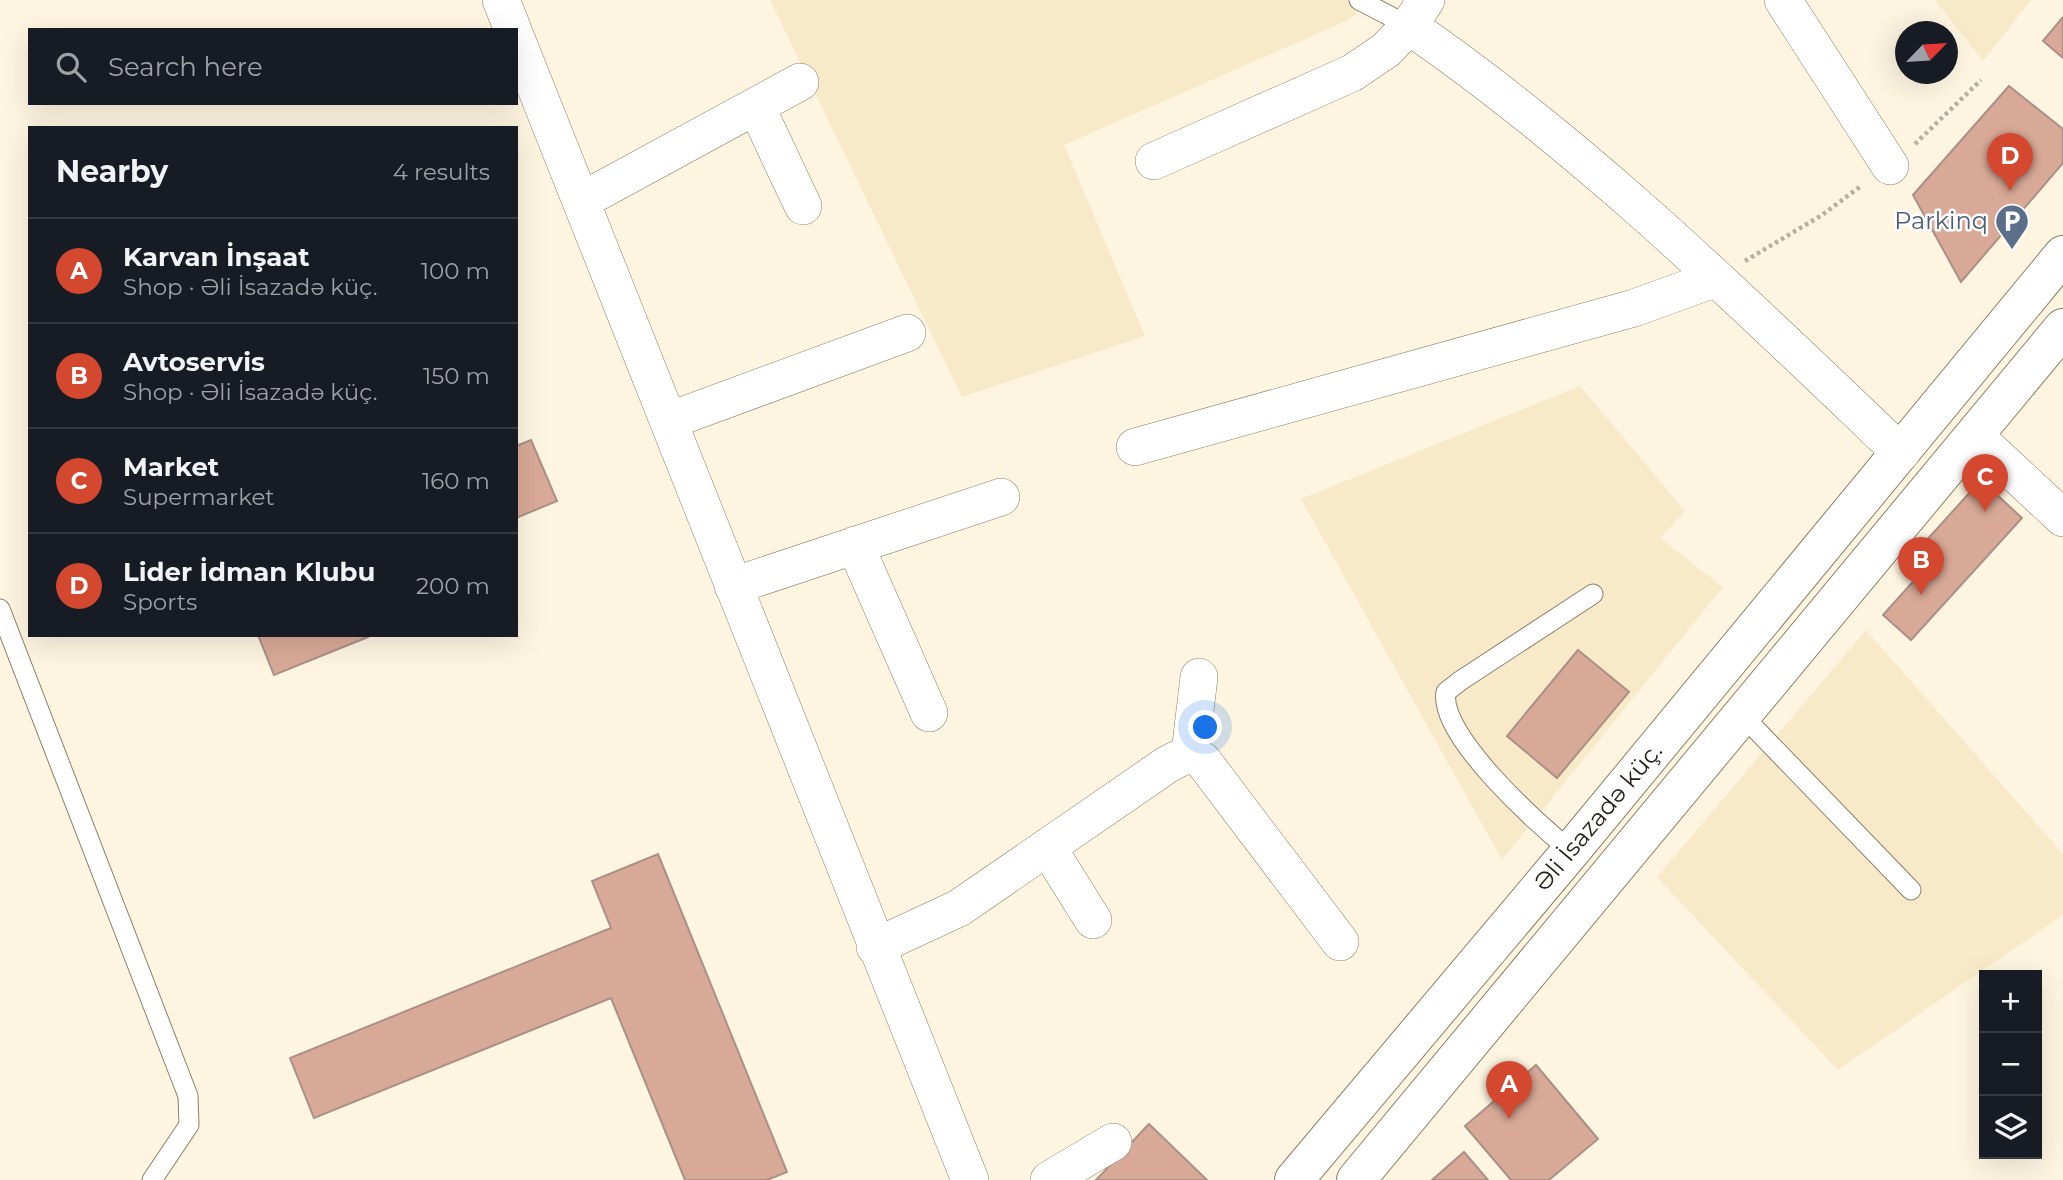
<!DOCTYPE html>
<meta charset="utf-8">
<style>
body{margin:0;font-family:Montserrat,sans-serif;background:#20242c;color:#f1f3f6}
.controls{position:absolute;right:21px;bottom:21px;display:grid;overflow:hidden;border-radius:0px;box-shadow:0 7px 28px #0002}
.controls button{width:63px;height:63px;display:grid;place-items:center;padding:0;border:0;border-bottom:2px solid #363941;background:#171b24;color:#f1f3f6;font:35px sans-serif}
.compass{position:absolute;left:1895px;top:21px;width:63px;height:63px;border-radius:50%;background:#171b24;box-shadow:0 7px 28px #0002;rotate:65deg}
.you{position:absolute;left:1206px;top:728px;width:24px;height:24px;margin:-18px;border:5px solid #fff;border-radius:50%;background:#1a73e8;box-shadow:0 0 0 10px #1a73e833}
.badge{display:grid;place-items:center;width:46px;height:46px;border-radius:50%;background:#d3482f;color:#fff;font-size:23px;font-weight:700}
.pin{position:absolute;translate:-50% -58px;filter:drop-shadow(0 2px 4px #0008)}
.pin::after{content:'';position:absolute;top:37px;width:24px;height:21px;background:inherit;clip-path:polygon(0 0,100% 0,50% 100%)}
.list{margin:0;padding:0;list-style:none}
h2{display:flex;justify-content:space-between;align-items:center;height:91px;margin:0;padding:0 28px;font-size:30px}
h2 small{font-size:23px;font-weight:400;color:#9ea1a6}
.list li{display:grid;grid-template-columns:46px 1fr auto;gap:21px;align-items:center;box-sizing:border-box;height:105px;padding:0 28px;border-top:2px solid #363941}
.list b{display:block;font-size:26px;white-space:nowrap}
.list p{margin:0;font-size:23px;white-space:nowrap;color:#9ea1a6}
.list em{font-size:23px;font-style:normal;color:#9ea1a6}
.icon{flex:none;width:38px;height:38px;fill:none;stroke:currentColor;stroke-width:2;stroke-linecap:round;stroke-linejoin:round}
.map{position:relative;flex:none;width:2063px;height:1180px;overflow:hidden}
.search{position:absolute;background:#171b24;box-shadow:0 7px 28px #0002;left:28px;top:28px;width:490px;height:77px;display:flex;align-items:center;gap:18px;box-sizing:border-box;padding:0 24px;border-radius:0px;color:#9ea1a6;font-size:26px}
.panel{position:absolute;background:#171b24;box-shadow:0 7px 28px #0002;left:28px;top:126px;width:490px;height:511px;border-radius:0px}
.map>svg:first-child{display:block}
.built{fill:#f8e9c9}
.building{fill:#d9a997;stroke:#aa9086;stroke-width:2}
.lines{fill:none;stroke-linecap:round;stroke-linejoin:round}
.service-casing{stroke:#8a8069;stroke-width:21}
.minor-casing{stroke:#8a8069;stroke-width:38}
.secondary-casing{stroke:#8a8069;stroke-width:40}
.path{stroke:#b7b09f;stroke-width:4.5;stroke-dasharray:3.5 3.5;stroke-linecap:butt}
.service{stroke:#fff;stroke-width:19}
.minor{stroke:#fff;stroke-width:37}
.secondary{stroke:#fff;stroke-width:38}
.labels{text-anchor:middle;stroke-width:5;stroke-linejoin:round;paint-order:stroke}
.service-label{font-size:24px;fill:#4e5e75;stroke:#fff;text-anchor:end}
.street-label{font-size:24px;fill:#252117;stroke:#fff}
</style>
<div class="map">
<svg width="2063" height="1180" viewBox="0 0 2063 1180">
<rect width="100%" height="100%" fill="#fef5e1"/>
<path class="built" d="M770 0H1376L1346 21 1064 145 1145 336 962 397Z
M1935 0H2031L1983 61Z
M1580 386 1685 511 1660 538 1723 587 1502 860 1301 499Z
M1866 630 2063 854V915L1838 1070 1657 877Z"/>
<path class="building" d="M2063 17V58L2043 41Z
M2009 86 2063 129V163L1961 282 1913 195Z
M531 440 557 501 516 518V446Z
M1981 480 2022 518 1911 640 1883 615 1938 554 1925 542Z
M258 635H368V637L274 675Z
M1578 650 1629 692 1557 778 1507 736Z
M658 854 787 1172 767 1180H685L611 998 314 1118 290 1058 611 928 592 881Z
M1536 1065 1598 1139 1549 1180H1511L1465 1126Z
M1149 1124 1207 1180H1096Z
M1464 1152 1488 1180H1432Z"/>
<g class="lines">
<g class="service-casing">
<path id="service" d="M1359 0 1409 26
M0 609 188 1096 189 1125 152 1180
M1743 716 1911 890
M1571 851C1538 824 1438 735 1446 692L1460 681 1593 594"/>
</g>
<g class="minor-casing">
<path id="minor" d="M501 0 513 30
M1783 0 1890 166
M1409 26C1585 147 1746 305 1901 453
M516 38 970 1180
M756 106 803 206
M1154 161 1352 73 1386 50 1409 26 1426 0
M581 201 800 82
M668 421 907 333
M1975 436 2063 518
M1135 447 1634 308 1714 279
M855 545 929 713
M733 586 1001 497
M1190 753 1199 677
M1048 848 1093 920
M875 947 959 908 1168 764 1190 753 1203 761 1340 942
M1049 1180 1113 1142"/>
</g>
<g class="secondary-casing">
<path id="secondary" d="M1294 1180 1571 851 2063 255
M1356 1180 2063 328"/>
</g>
<path class="path" d="M1915 144 1981 80
M1745 261 1822 215 1861 186"/>
<use href="#service" class="service"/>
<use href="#minor" class="minor"/>
<use href="#secondary" class="secondary"/>
</g>
<defs>
<g id="parking-pin" transform="scale(1.75)"><path d="M0 17L-7.5 6A9.5 9.5 0 1 1 7.5 6Z" fill="#5c6f8a" stroke="#fff"/><path d="M-3.5-5.5H1a3.5 3.5 0 0 1 0 7H-1V5.5H-3.5ZM-1-3.4V-.6H.8a1.4 1.4 0 0 0 0-2.8Z" fill="#fff"/></g>
</defs>
<g fill-rule="evenodd">
<use href="#parking-pin" x="2012" y="221"/>
</g>
<g class="labels">
<g class="service-label">
<text x="1988" y="229">Parkinq</text>
</g>
<g class="street-label">
<text transform="translate(1598 817) rotate(-50)" y="8">Əli İsazadə küç.</text>
</g>
</g>
</svg>
<div class="controls">
<button>+</button>
<button>−</button>
<button><svg class="icon" aria-label="layers" viewBox="0 0 24 24"><path d="M12 4l9 5-9 5-9-5zM3 14l9 5 9-5"/></svg></button>
</div>
<svg class="compass" viewBox="-18 -18 36 36"><path d="M0-13l5 13h-10z" fill="#e53935"/><path d="M0 13l5-13h-10z" fill="#9ea1a6"/></svg>
<div class="you"></div>
<div class="pin badge" style="left:1509px;top:1119px">A</div>
<div class="pin badge" style="left:1921px;top:595px">B</div>
<div class="pin badge" style="left:1985px;top:512px">C</div>
<div class="pin badge" style="left:2010px;top:191px">D</div>
<div class="search"><svg class="icon" aria-label="search" viewBox="0 0 24 24"><circle cx="10" cy="10" r="6"/><path d="M15 15l6 6"/></svg>Search here</div>
<section class="panel">
<h2>Nearby<small>4 results</small></h2>
<ul class="list">
<li><span class="badge">A</span><div><b>Karvan İnşaat</b><p>Shop · Əli İsazadə küç.</p></div><em>100 m</em></li>
<li><span class="badge">B</span><div><b>Avtoservis</b><p>Shop · Əli İsazadə küç.</p></div><em>150 m</em></li>
<li><span class="badge">C</span><div><b>Market</b><p>Supermarket</p></div><em>160 m</em></li>
<li><span class="badge">D</span><div><b>Lider İdman Klubu</b><p>Sports</p></div><em>200 m</em></li>
</ul>
</section>
</div>
